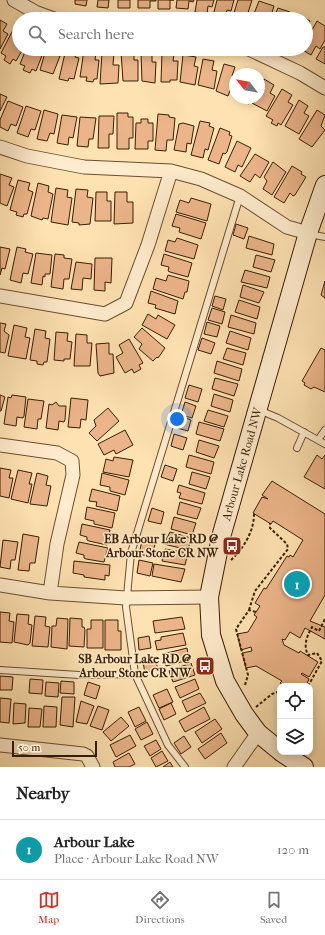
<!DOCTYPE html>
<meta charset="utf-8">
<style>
body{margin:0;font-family:"IM FELL French Canon",serif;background:#f6f6f6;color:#222}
.controls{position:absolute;right:12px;bottom:12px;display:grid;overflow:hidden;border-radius:8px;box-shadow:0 2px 10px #0003}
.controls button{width:36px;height:36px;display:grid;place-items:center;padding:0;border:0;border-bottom:1px solid #e0e0e0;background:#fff;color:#222;font:20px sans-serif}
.compass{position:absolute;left:229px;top:68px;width:36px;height:36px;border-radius:50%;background:#fff;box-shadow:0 2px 10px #0003;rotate:301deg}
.scale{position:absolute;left:12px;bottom:10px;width:85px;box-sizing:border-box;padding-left:4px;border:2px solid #371e04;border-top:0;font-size:11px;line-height:14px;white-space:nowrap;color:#371e04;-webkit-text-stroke:3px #ffeccd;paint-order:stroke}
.you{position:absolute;left:177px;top:419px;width:14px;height:14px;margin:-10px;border:3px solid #fff;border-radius:50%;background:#1a73e8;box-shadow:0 0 0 6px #1a73e833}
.badge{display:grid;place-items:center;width:26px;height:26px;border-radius:50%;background:#d93025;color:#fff;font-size:13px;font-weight:700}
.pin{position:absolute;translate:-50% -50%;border:2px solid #fff;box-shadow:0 1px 4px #0006}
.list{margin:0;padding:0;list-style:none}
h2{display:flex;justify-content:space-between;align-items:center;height:52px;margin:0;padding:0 16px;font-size:17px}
h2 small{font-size:13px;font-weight:400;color:#767676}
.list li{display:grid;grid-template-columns:26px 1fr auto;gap:12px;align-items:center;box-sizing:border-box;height:60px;padding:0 16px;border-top:1px solid #e0e0e0}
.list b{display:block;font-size:15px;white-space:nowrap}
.list p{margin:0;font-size:13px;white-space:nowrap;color:#767676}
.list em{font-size:13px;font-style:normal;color:#767676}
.icon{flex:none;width:22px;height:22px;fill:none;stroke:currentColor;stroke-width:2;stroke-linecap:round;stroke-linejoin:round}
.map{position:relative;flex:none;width:325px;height:767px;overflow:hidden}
.search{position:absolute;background:#fff;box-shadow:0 2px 10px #0003;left:12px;right:12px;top:12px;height:44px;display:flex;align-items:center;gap:10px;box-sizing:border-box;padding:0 14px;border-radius:22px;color:#767676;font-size:15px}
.sheet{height:112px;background:#fff}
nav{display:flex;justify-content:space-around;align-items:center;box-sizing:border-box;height:56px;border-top:1px solid #e0e0e0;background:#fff;font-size:11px;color:#767676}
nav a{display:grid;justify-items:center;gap:2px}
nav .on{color:#d93025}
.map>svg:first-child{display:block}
.building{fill:#ecb589;stroke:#371e04}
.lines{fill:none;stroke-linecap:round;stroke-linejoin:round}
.lane-casing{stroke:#694f30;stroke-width:8}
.street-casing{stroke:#694f30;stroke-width:15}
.secondary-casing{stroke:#371e04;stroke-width:20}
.path{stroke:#371e04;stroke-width:2;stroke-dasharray:3 2;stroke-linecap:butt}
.lane{stroke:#ffeccd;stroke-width:6}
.street{stroke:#ffeccd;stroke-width:13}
.secondary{stroke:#ffeccd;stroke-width:18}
.labels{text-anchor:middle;stroke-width:3;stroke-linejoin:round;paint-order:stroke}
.street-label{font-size:12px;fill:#371e04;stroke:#ffeccd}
.poi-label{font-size:12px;font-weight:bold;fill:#371e04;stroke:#ffeccd;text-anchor:end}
</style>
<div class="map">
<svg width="325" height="767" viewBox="0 0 325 767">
<rect width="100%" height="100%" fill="#ffe2b2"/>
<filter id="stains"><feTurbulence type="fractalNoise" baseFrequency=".005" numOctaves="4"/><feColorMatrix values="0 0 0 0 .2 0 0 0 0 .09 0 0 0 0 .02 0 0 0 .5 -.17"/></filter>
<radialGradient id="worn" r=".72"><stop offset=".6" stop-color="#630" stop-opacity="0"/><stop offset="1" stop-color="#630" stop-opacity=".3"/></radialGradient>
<path class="building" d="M75 0H87L86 6 75 4Z
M98 0H109L108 8 97 7Z
M118 0H130V8H118Z
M138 0H156V1H150V8H138Z
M158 0H174H170V9H158Z
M177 0H194L193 2 189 1 188 9 176 8Z
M197 0H214L212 7 208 6 207 14 195 12Z
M217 0H234L231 11 227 10 225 18 213 16Z
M238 0H252L247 16 245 15 243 19H232Z
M259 1 274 6 270 19H252Z
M278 8 290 12 292 14 290 19H273Z
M296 15 302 18 303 17 310 21 306 32V19H294Z
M0 20 7 24 3 31 8 34 0 49Z
M317 21 325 26V40L320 49 316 46 311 55 301 49H306V41Z
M14 28 19 31V49H23L16 61 13 59 10 64 4 60 6 56 1 53Z
M323 47H325V64L316 59Z
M26 49H39L38 51 43 53 36 71 32 69 30 73 23 70 25 66 20 64Z
M46 49H58L56 55 60 56 53 74 40 70Z
M66 49 77 50 75 57 79 58 74 79 69 78 68 81 59 79Z
M84 50 96 52 95 60H99L97 79H94L93 82 86 81 87 77H80Z
M102 52H114L113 65H119L118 83 100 84Z
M121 52 134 53V60H138V81H123Z
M141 53H152V62H156L155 83 142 81Z
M162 53 174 54 173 61H178L177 80H170V82H161Z
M183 55 196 57 194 66 198 67 195 85 180 82Z
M203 59 214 61 212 70 217 71 214 89 198 85Z
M224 64 235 67 232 76 235 77 228 96 216 91Z
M264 79 274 85 270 93 275 96 267 111 252 103 255 98H259V89Z
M282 89 292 95 288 102 293 105 281 125 278 123 277 126 271 123 273 120 266 116Z
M0 94 7 97 0 111Z
M237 98H252L249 104Z
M299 100 308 106 304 113 309 116 299 134 285 126Z
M8 101 23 107 16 126 11 124 8 131 0 127V120Z
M26 106 41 111 35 130 31 129 28 137 17 133Z
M44 110 58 114 54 134 50 133 47 141 37 139Z
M317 110 325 115 321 126 325 130 312 147 299 139Z
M117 113H128V117H133V138H129V149H117Z
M158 114 169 115V117L175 118 173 140H167L166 151 155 150Z
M62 115 77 117 73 138 69 137 68 145 57 143Z
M99 116H114L113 134H109V148H98Z
M80 117 96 118 93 139H89L88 147 77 146Z
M141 119H148V123H153V141H148V149H135L136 123H141Z
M200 121 210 123 209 126 214 128 208 150 205 149 203 158 191 155Z
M183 123 194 126 191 144 187 143 186 152 174 150 179 124Z
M220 128 230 132 229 135 232 136 227 152 225 154 223 153 219 164 208 160Z
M237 141 251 148 242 167 238 165 235 172 225 167Z
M255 154 269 162 260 178 255 174 250 182 240 176Z
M273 162 286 172 272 195 263 189 267 181 264 177Z
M292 166 302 172 301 174 306 177 295 195 293 196 290 193 284 203 274 197Z
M0 174 12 178 9 185 14 187 7 206 0 203Z
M18 180 30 183 28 190 33 192 27 214H24L23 217 16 215 17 212 10 210Z
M38 183 49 186 48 192 53 194 48 219 43 218 42 220 31 216Z
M56 188 68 190 67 197 72 198 68 225 51 222Z
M76 189 88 190 87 197 93 198 90 224 79 225V223L72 222Z
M96 192H107V201H111V221H95Z
M115 192H127V202H133V223L114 224Z
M191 198 211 204 207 221 176 212 180 200 189 203Z
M176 214 206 223 201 239 179 232 180 228 172 226Z
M236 224 248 228 244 239 233 235Z
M249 236 274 244 272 255 246 248Z
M177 238 198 245 194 259 165 251 168 240 175 242Z
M0 247 10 249 5 269 2 268 0 275Z
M17 247 26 249 25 252 33 254 28 274 23 273 21 283 10 280Z
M36 253 52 255 50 274H45V277L43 276 42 285 31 283Z
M55 254 64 255V258L72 259 69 279H64L63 289 51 287Z
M164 254 192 263 188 277 170 272 168 271 169 267 161 265Z
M256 255 275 260 271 272 253 267Z
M95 258H112L111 283 105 282V291L94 290Z
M76 262 92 264 91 279 83 278 82 290 71 289Z
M245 270 270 277 267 288 241 282Z
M168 275 189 281 187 292H185L183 299 153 289 156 278 166 281Z
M325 281V298L321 295Z
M243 285 264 292 259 303 240 297Z
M151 291 178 301 175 314 155 308 156 305 148 303Z
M215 296 226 299 223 310 212 306Z
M239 300 260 307 257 319 235 312Z
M212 308 225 312 222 324 208 320Z
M148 314 156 319 158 315 175 325 167 339 142 325Z
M231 315 256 323 254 334 228 327Z
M207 322 220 326 217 337 204 334Z
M0 323 6 324 4 331 9 335 5 353 0 352Z
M14 325 27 328 25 337 30 338 26 359 8 356Z
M142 328 165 348 158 358 157 357 153 361 139 349 142 344 134 337Z
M35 329 46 331 45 338 50 339 47 362H44L43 365 37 364V361L30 360Z
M230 331 251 338 248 350 226 343Z
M56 332 68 333 67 341 72 342 70 359H64V361L54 360Z
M76 334 87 335V343H92L90 366H74Z
M202 338 215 343 211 354 198 350Z
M129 339 143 363 139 365 141 369 134 373 132 369 125 373 116 357 123 353 119 345Z
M109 343V354H113L114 373 100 376 98 373 96 344Z
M227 348 246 353 243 365 223 359Z
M321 348 325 350V392L314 387 311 389 304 385 305 383 302 381Z
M217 361 242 369 239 381 214 373Z
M215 378 238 384 234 396 212 389Z
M189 385 202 389 198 402 185 398Z
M214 394 233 400 230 412 211 406Z
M0 395 5 397 1 411H0Z
M12 395 26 397 24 416 23 418 17 417 16 426 4 424 8 397 11 398Z
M71 398 88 400 86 420 81 419 80 428 68 427Z
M28 399 44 401 41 419H38L37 429 24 427Z
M56 402 59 406H66L65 420 64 422 59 421 58 430 46 428 49 404 52 405Z
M185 402 196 406 192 418 181 415Z
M108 408 119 421 97 441 89 433 96 426 94 420Z
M208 410 228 416 224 427 204 421Z
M181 416 191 420 188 431 177 428Z
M199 422 224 429 220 441 196 434Z
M125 430 133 445 116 454 114 450 104 455 98 444Z
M174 434 187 438 183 450 171 446Z
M199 440 219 446 214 458 196 452Z
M189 455 214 462 211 474 186 467Z
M317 455 322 459 325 455V489L304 477Z
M114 457 133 460 129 477 103 472 106 459 113 461Z
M165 465 177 469 173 481 161 477Z
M0 468 11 470 9 478H13L9 498 0 496Z
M18 470 32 473 29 484H32L28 503 11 499Z
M192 472 210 477 206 489 189 484Z
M37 473 48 476 46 485 51 486 47 506 30 504Z
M102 473 129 480 125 495 110 491V487L100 485Z
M272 481 325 514V595L310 621 325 627V639L305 628 300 638 290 632 285 640 282 639 284 645 299 653 300 651 318 662 309 677 302 673 301 674 309 679 306 686H285L280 683 282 681 256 666 246 668 242 653 252 651 251 647 241 650 237 634 248 632 257 617 254 615 260 606 255 603 264 588 266 589 287 556 289 557 290 555 293 557 303 540 273 521 271 524 253 513 262 497 268 499 262 495Z
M179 485 205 493 202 504 179 498 181 493 177 492Z
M92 489 120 496 117 511 96 506 97 502 89 501Z
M180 502 201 508 197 519 177 514Z
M87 507 115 513 112 528 94 524V521L85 519Z
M152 508 164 512 161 524 148 521Z
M174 517 196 523 192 535 171 529Z
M82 524 110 530 107 545 89 541 87 540V537L80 535Z
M170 532 191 538 188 550 164 544Z
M23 534 39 537 35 563H30L29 571 18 570Z
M3 540 18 542 15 560H11L10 569 0 567Z
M142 541 155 544 152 557 139 554Z
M79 542 108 548 104 562 86 559 84 558V555L76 553Z
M165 549 188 553 185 565 162 561Z
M139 560 153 563 150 576 137 573Z
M74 561 110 565 109 576 105 575V580L84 577V575L73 573Z
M154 564 185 569 181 582 152 576Z
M0 612 10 613 9 621 14 622 12 643 0 642Z
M17 614 29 615 28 624 32 625 30 643 28 645 14 642Z
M35 616 46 617 45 626 50 627 48 647 32 646Z
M182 617 185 629 155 633 153 621Z
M57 618 68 619 67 649 51 647 52 626H56Z
M70 618 82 619V627H84L85 630 84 647 69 646Z
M91 620H103V648H87V629H91Z
M105 620H118V631H121V650H105Z
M183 633 186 645 157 650 155 641 161 640V637Z
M149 636 151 648 139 650 138 638Z
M187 648 189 660 166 666 163 654Z
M155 659 158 669 145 673 143 662Z
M191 663 195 675 173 682 169 671Z
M0 676 13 677 12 690H0Z
M30 679 43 680 42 694 29 693Z
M195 679 199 689 180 698 175 687Z
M61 681 74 682V694L60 693Z
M46 682 59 683 58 697 45 696Z
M88 682 100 686 96 699 84 695Z
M167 689 173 702 159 708 153 695Z
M200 693 206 703 187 712 182 701Z
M62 697H75L73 727 60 725Z
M0 698 11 699 9 723 0 722Z
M81 701 94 706 87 724 76 722Z
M14 703 26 704 25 723 13 724Z
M171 703 176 714 164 720 159 709Z
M44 706 57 707 56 727H43Z
M98 706 109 710 102 730 90 726Z
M139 707 146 721 135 727 128 712Z
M204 707 210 719 185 732 179 721Z
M29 708 42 709 40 727H28Z
M121 717 129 726 111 741 103 732Z
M215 719 222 729 202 743 195 732Z
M147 722 153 734 141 740 135 729Z
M221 733 227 743 205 759 198 749Z
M130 735 136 746 116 757 110 745Z
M184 736 191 747 181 754 174 743Z
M156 740 161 749 150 756 144 746Z
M162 751 168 761 156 767 151 758Z
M129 753 135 764 129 767H115L113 762Z
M170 762 173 767H163Z"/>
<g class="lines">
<g class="lane-casing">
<path id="lane" d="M309 234 325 237
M259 410 278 418 325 444
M318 440 325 430
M297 448 304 432
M0 670 79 675 135 674
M185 767 168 745 135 674 126 607 131 553 240 196"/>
</g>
<g class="street-casing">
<path id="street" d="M14 0 35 12 54 19
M249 49 300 73 325 88
M0 147 27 156 84 167 171 171 201 179 240 196 287 227 308 233
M0 296 105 314 126 303 148 245 171 171
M0 445 57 453 72 461 73 475 57 544 50 593
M0 585 50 593 126 598 209 597
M0 745 83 754 87 756 93 767
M234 767 258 733"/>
</g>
<g class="secondary-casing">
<path id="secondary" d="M280 751 258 733 244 714 225 681 211 635 209 597 221 537 308 233 325 185
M281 752 304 767"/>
</g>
<path class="path" d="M231 560C244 548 254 531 254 514
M249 610 255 591 288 549 287 544 270 528V523
M245 685 248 675 236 629 249 610 256 612
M308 686 322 661 317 653 308 655C303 645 307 636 312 627L319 631 325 619
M256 707 272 694 280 691"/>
<use href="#lane" class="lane"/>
<use href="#street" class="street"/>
<use href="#secondary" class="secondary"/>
</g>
<defs>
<g id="bus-square" transform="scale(1)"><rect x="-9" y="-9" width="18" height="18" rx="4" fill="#8f2418" stroke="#ffeccd"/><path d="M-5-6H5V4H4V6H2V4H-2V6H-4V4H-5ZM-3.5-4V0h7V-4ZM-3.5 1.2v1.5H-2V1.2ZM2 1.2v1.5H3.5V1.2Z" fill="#fff"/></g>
</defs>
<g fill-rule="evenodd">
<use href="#bus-square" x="232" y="546"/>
<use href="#bus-square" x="205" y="666"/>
</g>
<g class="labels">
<g class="street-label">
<text transform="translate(242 464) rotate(-74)" y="4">Arbour Lake Road NW</text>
</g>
<g class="poi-label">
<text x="218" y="543">EB Arbour Lake RD @<tspan x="218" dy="14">Arbour Stone CR NW</tspan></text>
<text x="191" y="663">SB Arbour Lake RD @<tspan x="191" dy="14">Arbour Stone CR NW</tspan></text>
</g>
</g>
<rect width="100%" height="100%" filter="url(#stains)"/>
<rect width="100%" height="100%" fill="url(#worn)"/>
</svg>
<div class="controls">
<button><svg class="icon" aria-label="locate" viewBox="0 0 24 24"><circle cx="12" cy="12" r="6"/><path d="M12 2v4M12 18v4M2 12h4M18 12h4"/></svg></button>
<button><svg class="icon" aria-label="layers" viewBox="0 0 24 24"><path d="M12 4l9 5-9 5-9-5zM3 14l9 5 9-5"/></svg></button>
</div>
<svg class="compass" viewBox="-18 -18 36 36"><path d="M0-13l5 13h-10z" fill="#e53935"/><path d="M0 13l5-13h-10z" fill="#767676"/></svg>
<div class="scale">50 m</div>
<div class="you"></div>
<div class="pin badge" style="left:297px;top:584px;background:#0f9aa8">1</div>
<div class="search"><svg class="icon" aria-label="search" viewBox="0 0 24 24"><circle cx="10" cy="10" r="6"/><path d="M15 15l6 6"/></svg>Search here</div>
</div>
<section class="sheet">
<h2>Nearby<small></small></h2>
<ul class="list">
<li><span class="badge" style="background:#0f9aa8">1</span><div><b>Arbour Lake</b><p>Place · Arbour Lake Road NW</p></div><em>120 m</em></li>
</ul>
</section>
<nav>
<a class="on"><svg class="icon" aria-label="map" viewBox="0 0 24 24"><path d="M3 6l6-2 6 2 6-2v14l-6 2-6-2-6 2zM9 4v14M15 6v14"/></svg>Map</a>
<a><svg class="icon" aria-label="directions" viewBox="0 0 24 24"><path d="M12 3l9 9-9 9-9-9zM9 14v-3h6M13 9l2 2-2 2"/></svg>Directions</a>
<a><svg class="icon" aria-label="saved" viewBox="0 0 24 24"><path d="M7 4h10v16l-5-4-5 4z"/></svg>Saved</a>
</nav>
